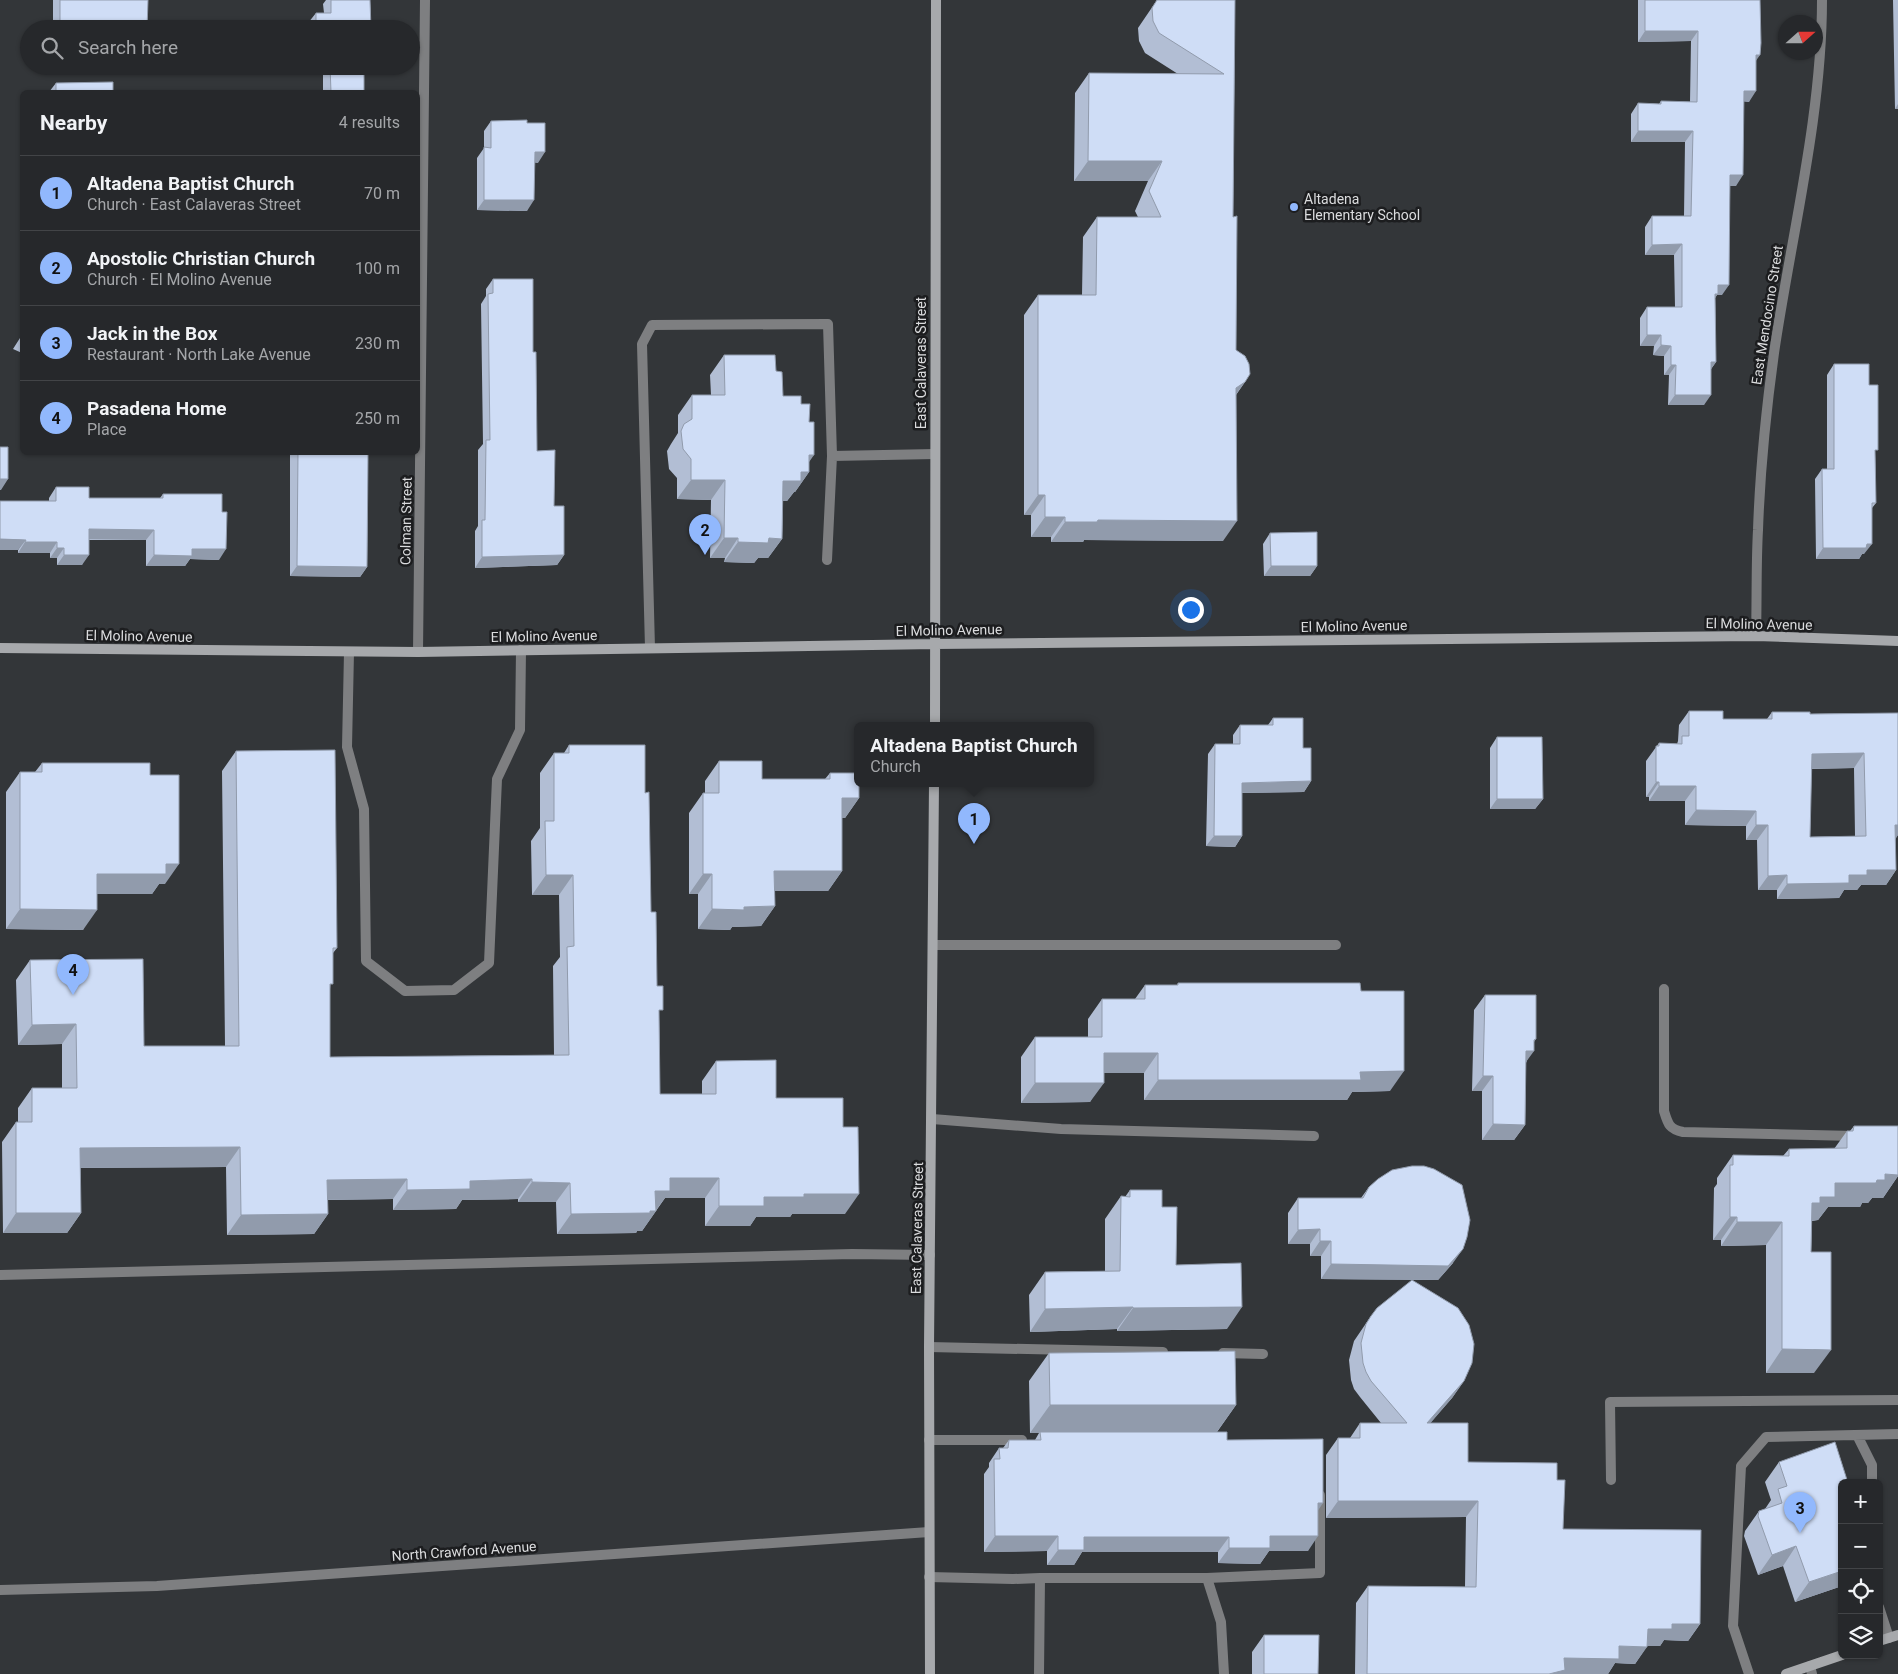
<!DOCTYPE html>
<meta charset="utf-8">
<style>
body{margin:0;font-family:Roboto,sans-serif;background:#2e3033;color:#f1f3f6}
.controls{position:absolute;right:15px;bottom:15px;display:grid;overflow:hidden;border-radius:8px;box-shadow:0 1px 4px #0004}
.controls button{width:45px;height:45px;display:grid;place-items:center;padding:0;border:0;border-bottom:1px solid #424447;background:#26282b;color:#f1f3f6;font:25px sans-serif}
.compass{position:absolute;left:1778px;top:15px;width:45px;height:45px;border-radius:50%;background:#26282b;box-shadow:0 1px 4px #0004;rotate:69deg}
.you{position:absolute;left:1190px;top:609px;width:18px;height:18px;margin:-12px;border:4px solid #fff;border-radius:50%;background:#1a73e8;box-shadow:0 0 0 8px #1a73e833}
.badge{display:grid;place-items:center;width:32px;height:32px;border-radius:50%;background:#91b8fd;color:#111;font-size:16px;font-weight:700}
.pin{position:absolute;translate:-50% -41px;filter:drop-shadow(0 1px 2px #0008)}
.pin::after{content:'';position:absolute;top:26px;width:18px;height:15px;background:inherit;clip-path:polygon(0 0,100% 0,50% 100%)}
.popup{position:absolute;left:854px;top:722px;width:240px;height:65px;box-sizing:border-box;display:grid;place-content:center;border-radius:8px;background:#26282b;filter:drop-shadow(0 1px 4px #0005);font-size:16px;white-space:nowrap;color:#a4a6a9}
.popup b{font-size:19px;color:#f1f3f6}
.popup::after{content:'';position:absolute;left:50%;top:100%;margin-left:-10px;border:10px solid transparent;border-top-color:#26282b}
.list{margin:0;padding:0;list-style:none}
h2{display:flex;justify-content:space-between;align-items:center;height:65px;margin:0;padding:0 20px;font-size:21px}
h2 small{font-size:16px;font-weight:400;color:#a4a6a9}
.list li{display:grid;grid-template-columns:32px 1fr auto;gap:15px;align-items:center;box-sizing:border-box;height:75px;padding:0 20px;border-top:1px solid #424447}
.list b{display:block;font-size:19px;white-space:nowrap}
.list p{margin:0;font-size:16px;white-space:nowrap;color:#a4a6a9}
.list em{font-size:16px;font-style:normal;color:#a4a6a9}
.icon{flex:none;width:28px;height:28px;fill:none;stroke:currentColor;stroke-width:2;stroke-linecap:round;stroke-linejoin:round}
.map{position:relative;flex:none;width:1898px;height:1674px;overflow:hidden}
.search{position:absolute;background:#26282b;box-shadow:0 1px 4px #0004;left:20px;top:20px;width:400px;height:55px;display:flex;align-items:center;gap:12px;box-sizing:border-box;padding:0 18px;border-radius:28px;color:#a4a6a9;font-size:19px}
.panel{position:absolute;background:#26282b;box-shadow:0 1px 4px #0004;left:20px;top:90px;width:400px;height:365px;border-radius:8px}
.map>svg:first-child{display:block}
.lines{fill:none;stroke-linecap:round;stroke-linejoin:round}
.lane{stroke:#7e7f81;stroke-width:10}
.street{stroke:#7e7f81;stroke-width:10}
.secondary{stroke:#a7a9ac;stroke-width:10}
.wall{fill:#b2bed4;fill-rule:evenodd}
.shaded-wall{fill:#919bac}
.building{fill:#cfddf6;stroke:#919bac;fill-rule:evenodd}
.poi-dot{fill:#91b8fd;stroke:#1c1d1f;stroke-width:2}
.labels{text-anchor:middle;stroke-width:5;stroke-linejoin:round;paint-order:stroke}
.poi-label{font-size:14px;fill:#dbdcde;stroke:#1c1d1f;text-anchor:start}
.street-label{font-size:14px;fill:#dbdcde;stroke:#1c1d1f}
</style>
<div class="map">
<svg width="1898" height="1674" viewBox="0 0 1898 1674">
<rect width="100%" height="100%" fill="#333639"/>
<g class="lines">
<path class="lane" d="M827 560 832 456
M650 648 642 344 652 325 828 324 832 456 935 454
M349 652 347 747 364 809 366 961 405 991 454 990 489 963 497 779 520 730 521 650
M933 945H1336
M1664 989V1111C1668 1124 1669 1129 1683 1132L1855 1136
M932 1119 1061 1129 1314 1136
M0 1275 852 1254 930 1255
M929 1347 1163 1352
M1223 1353 1263 1354
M1857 1435 1872 1465V1483
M929 1440H1022
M1611 1480 1610 1402 1898 1400
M929 1577 1013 1579 1040 1578H1207L1221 1622 1224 1674
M1207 1578 1320 1573V1495
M1879 1607 1889 1638
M1810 1666 1812 1674
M1039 1674 1040 1578
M1749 1674 1733 1626 1741 1466 1766 1437 1898 1434"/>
<path class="street" d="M1756 636C1757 601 1756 565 1758 530 1760 471 1766 411 1774 353 1791 237 1822 117 1822 0
M418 652 425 0
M0 1590 157 1586 929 1532"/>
<path class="secondary" d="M0 648 418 652 935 644 1756 636 1898 641
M935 725 936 0
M1879 1641 1898 1635
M930 1674 929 1347 934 783
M1786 1674 1842 1655"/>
</g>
<path class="wall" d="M53 0H148L147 29H53Z
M326 0H370L371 29H296L297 28 308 27V23L316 13H324L323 4Z
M1157 0H1235L1233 217 1236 350 1245 382 1236 395 1223 541 1084 540 1083 542H1051V537H1031V515H1024V315L1038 295H1082L1083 237 1097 217H1138L1135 211 1148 181H1074L1075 93 1089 73 1178 74 1145 53 1139 41 1138 28Z
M1638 0H1760L1756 61 1749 102 1744 101 1736 186H1730L1722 295H1717L1715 298 1716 362 1711 369 1704 405H1668L1669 375H1664V356L1653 355 1654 346H1640V318L1647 307H1675L1674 255H1645V227L1652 216H1684L1685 142H1631V114L1638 103 1659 104 1661 101 1690 102 1691 41 1638 42Z
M1893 0H1898V109H1895Z
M323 66H364V92H323Z
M56 83 113 92H49Z
M491 121 538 163 535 162 527 211 477 210V158L484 148V131Z
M493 279 533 352 537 451 554 506 564 555 557 565 475 568V531L478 526V450L483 444 481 304 486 296V289Z
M20 338H22V353L13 349Z
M724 355 776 371 783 396 801 404 809 462V472L795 492H794L787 501H783L782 539 768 558H758L754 563 724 562 725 558H710L711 500 677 499V478L669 469 667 451 671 444 678 433V415L692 395H711L710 375Z
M1834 364 1869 385 1875 453 1876 503 1872 508 1864 554H1862L1859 559H1816L1815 479 1822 469H1827V375Z
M290 452H368L367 567 360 577 290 576Z
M56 487 89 498H160L163 494 219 560 190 559 185 566H146V540H89L82 565H57V558H50V553H18V550L49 501V498Z
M1270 533 1317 566 1310 576H1264L1263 544Z
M1689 711 1723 719H1767L1772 712 1810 714 1898 713V835L1895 838 1896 870 1886 885H1861L1857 890H1844L1839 898 1777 899V890H1758L1757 840H1746V826L1685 825V801H1649V797H1646V761L1659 743 1677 744 1678 741 1679 725ZM1854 768 1855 836 1810 837 1811 769Z
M1273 718 1303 748 1311 781 1304 792 1242 793V836L1235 847 1206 846 1208 754 1215 744H1233V735L1240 725H1268Z
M1497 737 1543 799 1535 809H1490V748Z
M569 745 645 793 651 912 659 1016 660 1094H702V1081L716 1061 776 1098 845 1214H792L790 1217H756L750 1226H705V1198H665L642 1231H637L636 1233 557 1234 556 1202H518V1199L462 1200 456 1209 393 1210V1199L328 1200V1214L314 1234 227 1235 226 1167 80 1168 81 1213 67 1233H3L2 1142 16 1122H18V1108L32 1088H62V1044L18 1045 16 980 30 960 144 1046H225L222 771 236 751 337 948 333 953 330 989V1057L554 1055 553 966 560 957 559 895H532L531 841 540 828V773L554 753H564Z
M719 761 762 779H825L830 773 859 798 845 818H842V871L828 891H775V906L761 926 732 927 730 930 698 929V894H689V813L703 793H705V781Z
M42 763 150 775 165 884H159L152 894H97L83 930 6 929V792L20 772H35Z
M1178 983 1361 991 1390 1091 1352 1092 1347 1100H1144V1073H1104L1090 1102 1021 1103V1057L1035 1037H1088V1019L1102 999H1135L1145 985H1177Z
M1485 995 1534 1042 1526 1063 1525 1125 1514 1140H1482V1091H1472L1474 1010Z
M1854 1126H1898V1176L1883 1198H1872L1868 1203H1862L1860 1207H1828L1818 1220 1812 1221 1811 1252 1814 1373H1766V1245L1721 1246V1240H1713L1714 1188 1717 1184V1178L1733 1155 1783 1156 1789 1149H1834L1847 1131H1850Z
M1369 1187 1453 1263 1438 1280 1321 1279V1256H1310V1244H1288V1213L1298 1198H1361Z
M1130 1190 1162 1207 1176 1265 1227 1329 1117 1331V1329L1030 1332 1029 1295 1045 1272 1105 1271V1219L1121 1196 1125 1197Z
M1371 1316 1464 1381 1452 1398 1430 1423 1468 1462 1557 1480 1563 1529 1700 1624 1688 1641 1664 1640 1660 1646H1647L1635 1664 1615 1663 1608 1674H1355L1356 1603 1368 1586 1465 1587 1466 1517 1326 1518V1455L1338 1438H1350L1360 1423H1381L1360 1397 1354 1389 1351 1380 1349 1360 1354 1341Z
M1049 1353 1236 1405 1217 1432 1318 1510 1308 1551H1269L1260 1564 1218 1563V1552H1082L1074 1565H1047V1551L984 1552V1474L989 1467V1463L999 1448H1003L1009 1440H1035L1039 1433H1030L1029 1381Z
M1779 1462 1842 1483V1586L1795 1602 1783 1566 1758 1575 1744 1536 1745 1531 1759 1511 1765 1509 1771 1500 1765 1482Z
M1264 1635 1318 1674H1252V1652Z"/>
<path class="shaded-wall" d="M1645 31H1698L1691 41 1638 42Z
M1756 55H1760L1753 65Z
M1744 91H1756L1749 102 1737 101Z
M1898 104V109H1895Z
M1638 131H1693L1685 142H1631Z
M535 152H545L538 163 527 162Z
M1088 161H1162L1148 181H1074Z
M1730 175H1743L1736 186H1723Z
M484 200H534L527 211 477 210Z
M1682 244 1674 255H1645L1652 245Z
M1718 285H1729L1722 295H1717L1711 304Z
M1647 335H1661L1654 346H1640Z
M1661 345 1671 346 1664 356 1653 355Z
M1711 362H1716L1709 372Z
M1671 365H1676L1669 375H1664Z
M1245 382 1231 401 1236 388Z
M1675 395H1711L1704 405H1668Z
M809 455H814L802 472H809L795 492H794L787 501H769L783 481Z
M0 479H8L1 490H0Z
M691 480H725L711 500 677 499Z
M1038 495H1045L1031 515H1024Z
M1045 517H1065L1051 537H1031Z
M1098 520 1237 521 1223 541 1084 540 1083 542H1051L1065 522Z
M89 529 154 530 146 540 82 539Z
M724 538H738L725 558H710Z
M769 538 782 539 768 558H758L754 563 724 562 738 542Z
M0 539 26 540 18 550H0Z
M25 542H57L50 553H18Z
M1867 544H1872L1864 554H1862L1859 559H1816L1823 548Z
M57 548H64L57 558H50Z
M192 549H226L219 560 190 559 185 566H146L154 555Z
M64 555H89L82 565H57Z
M564 555 557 565 475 568 482 557Z
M297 566 367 567 360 577 290 576Z
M1271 566H1317L1310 576H1264Z
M1864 753 1854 768 1801 769 1812 754Z
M1311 781 1304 792 1235 793 1242 783Z
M1656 782H1659L1649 797H1646Z
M1659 786H1696L1685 801H1649Z
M842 798H859L845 818H828Z
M1497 799H1543L1535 809H1490Z
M1696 810 1756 811 1746 826 1685 825Z
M1756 825H1768L1757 840H1746Z
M1895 825H1898V835L1895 840Z
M1214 836H1242L1235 847 1206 846Z
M166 864H179L165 884H159L152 894H83L97 874Z
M1867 870H1896L1886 885H1861L1857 890H1844L1839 898 1777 899 1787 884 1849 875Z
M774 871H842L828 891H761Z
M703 874H712L698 894H689Z
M546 875H573L559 895H532Z
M1787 875 1777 890H1758L1768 876Z
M775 906 761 926 732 927 730 930 698 929 712 909 744 907Z
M20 909 97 910 83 930 6 929Z
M76 1024 62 1044 18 1045 32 1025Z
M1536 1039 1528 1051H1534L1523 1066H1515L1534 1040Z
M1104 1053H1158L1144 1073H1090Z
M1404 1071 1390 1091 1352 1092 1347 1100H1144L1158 1080 1360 1072Z
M1483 1076H1493L1482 1091H1472Z
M1035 1083H1104L1090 1102 1021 1103Z
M1493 1124 1525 1125 1514 1140H1482Z
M240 1147 226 1167 66 1168 80 1148Z
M1885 1174 1898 1175V1176L1883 1198H1872L1868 1203H1862L1860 1207H1828L1818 1220 1808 1221 1812 1203 1835 1183 1877 1180Z
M670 1178H719L705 1198H665L656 1210H641L655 1191Z
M407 1179 393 1199 313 1200 327 1180Z
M532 1179 518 1199 462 1200 456 1209 393 1210 407 1190 470 1181Z
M532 1182 570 1183 556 1202H518Z
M804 1194H859L845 1214H792L790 1217H756L750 1226H705L719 1206 764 1197Z
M650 1211H656L642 1231H637L636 1233 557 1234 571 1214Z
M16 1213H81L67 1233H3Z
M328 1214 314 1234 227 1235 241 1215Z
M1730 1217H1737L1721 1240H1713Z
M1737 1222H1782L1766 1245 1721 1246Z
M1320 1229 1310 1244H1288L1298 1230Z
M1320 1241H1331L1321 1256H1310Z
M1463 1249 1453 1263 1438 1280 1321 1279 1331 1264Z
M1133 1307 1117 1329 1030 1332 1045 1309Z
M1242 1307 1227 1329 1117 1331 1133 1308Z
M1782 1349 1831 1350 1814 1373H1766Z
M1464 1381 1452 1398 1416 1440 1427 1423Z
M1050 1405H1236L1216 1433 1040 1432 1039 1433H1030Z
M1338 1501H1478L1466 1517 1326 1518Z
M1318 1503H1323L1313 1518Z
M995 1536H1058L1047 1551 984 1552Z
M1270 1536H1318L1308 1551H1269L1260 1564 1218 1563 1229 1548Z
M1084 1537H1229L1218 1552H1082L1074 1565H1047L1058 1550Z
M1796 1546 1783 1566 1758 1575 1772 1555Z
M1842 1571V1586L1795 1602 1809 1582Z
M1672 1624H1700L1688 1641 1664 1640 1660 1646H1636L1648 1629Z
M1619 1646 1647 1647 1635 1664 1615 1663 1608 1674H1549L1564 1658Z"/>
<path class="building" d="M60 0H148L147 29H60Z
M331 0H370L371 29H297V28L316 27V13H331Z
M1157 0H1235L1233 217 1237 216 1236 350 1245 356 1249 364 1250 374 1245 382 1236 388 1237 521 1098 520 1097 522H1065V517H1045V495H1038V295H1096L1097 217H1161L1149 191 1162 161H1088L1089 73 1224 74 1159 33 1153 21 1152 8Z
M1645 0H1760L1761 43 1760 55H1756V91H1744L1743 175H1730L1729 285H1718V294H1715L1716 362H1711V395H1675L1676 365H1671V346L1661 345V335H1647V307H1682V244L1652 245V216H1691L1693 131H1638V103L1661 104V101L1697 102 1698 31H1645Z
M330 66H364V92H331Z
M113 82V92H56V83Z
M527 120V123H545V152H535L534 200H484V147L491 148V121Z
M493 279H533V352H536L537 451 555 450 554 506H564V555L482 557V520H485L486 440H490L488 294 493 293Z
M724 355H775L776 371 782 372 783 396H801V404H810L809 422H814V455H809V472H801V481H783L782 539 769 538 768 543 738 542V538H724L725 480H691V459L683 449 681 431 684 424 692 419V395H725Z
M1834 364H1869V385H1878V450H1875L1876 503H1872V544H1867L1866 548H1823L1822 469H1834Z
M0 447H8V479H0Z
M298 452H368L367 567 297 566Z
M56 487H89V498H163V494H222V512H227L226 549H192V556L154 555V530L89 529V555H64V548H57V542H25L26 540 0 539V501H56Z
M1317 532V566H1271L1270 533Z
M1689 711H1723V719H1772V712H1810V714L1898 713V825H1895L1896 870H1867V875H1849V883L1787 884V875L1768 876V825H1756V811L1696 810V786H1659V782H1656V746H1659V743L1682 744V736H1689ZM1864 753 1866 836 1810 837 1812 754Z
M1273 718H1303V748H1311V781L1242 783V836H1214L1215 744H1240V725H1273Z
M1497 737H1542L1543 799H1497Z
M569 745H645V793L649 792 651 912H656L657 986H663V1010H659L660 1094H716V1061L776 1060V1098H843V1127H858L859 1194H804V1197H764V1206H719V1178H670V1191H655L656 1211H650V1213L571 1214 570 1183 532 1182V1179L470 1181V1189L407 1190V1179L327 1180 328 1214 241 1215 240 1147 80 1148 81 1213H16V1122H32V1088H77L76 1024 32 1025 30 960 143 959 144 1046H239L236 751 335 750 337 948H333V984H330V1057L569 1055 567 947 574 946 573 875H546L545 821H554V753H569Z
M719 761H762V779H830V773H858V783H859V798H842V871H774L775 906 744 907V910L712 909V874H703V793H719Z
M42 763H150V775H179V864H166V874H97V910L20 909V772H42Z
M1178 983H1360L1361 991H1404V1071L1360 1072 1361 1080H1158V1053H1104V1083H1035V1037H1102V999H1145V985H1178Z
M1485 995H1536V1039L1534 1040V1051H1526L1525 1125 1493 1124V1076H1483Z
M1854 1126H1898V1175L1885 1174V1180H1877L1876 1183H1835V1197H1820V1203H1812L1811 1252H1831V1350L1782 1349V1222H1737V1217H1730V1165H1733V1155L1789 1156V1149L1847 1148V1131H1853Z
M1412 1166H1424L1434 1169 1462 1185 1470 1220 1467 1237 1463 1249 1448 1266 1331 1264V1241H1320V1229L1298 1230V1198H1363L1369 1187 1378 1179 1392 1170Z
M1130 1190H1162V1207H1177L1176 1265 1241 1263 1242 1307 1133 1308V1307L1045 1309V1272L1120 1271 1121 1196 1130 1197Z
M1412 1280 1458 1308 1469 1325 1474 1344 1472 1363 1464 1381 1427 1423H1468V1462L1557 1463V1480H1565L1563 1529 1701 1530 1700 1624H1672V1629H1648L1647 1647 1619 1646V1659L1564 1658 1565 1670 1549 1674H1367L1368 1586 1476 1587 1478 1501H1338V1438H1360V1423H1407L1371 1381 1366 1372 1363 1363 1361 1343 1366 1324 1371 1316 1377 1308Z
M1235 1351 1236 1405H1050L1049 1353Z
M1040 1432H1227V1440L1323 1439V1503H1318V1536H1270V1548H1229V1537H1084V1550H1058V1536H995L994 1459H1000L999 1448H1008L1009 1440H1041Z
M1835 1442 1848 1483H1842V1571L1809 1582 1796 1546 1772 1555 1758 1516 1759 1511 1782 1503 1778 1489 1787 1486 1779 1462Z
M1264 1635H1319L1318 1674H1264Z"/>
<circle class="poi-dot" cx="1294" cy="207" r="5"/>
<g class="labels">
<g class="poi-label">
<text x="1304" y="204">Altadena<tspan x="1304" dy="16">Elementary School</tspan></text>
</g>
<g class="street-label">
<text transform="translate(1767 315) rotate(-81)" y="5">East Mendocino Street</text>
<text transform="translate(921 363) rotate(-90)" y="5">East Calaveras Street</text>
<text transform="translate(406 521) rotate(-89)" y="5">Colman Street</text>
<text transform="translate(1759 624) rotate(1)" y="5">El Molino Avenue</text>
<text transform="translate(1354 626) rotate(-1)" y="5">El Molino Avenue</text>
<text transform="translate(949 630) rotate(-1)" y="5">El Molino Avenue</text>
<text transform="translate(139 636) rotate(1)" y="5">El Molino Avenue</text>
<text transform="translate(544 636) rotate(-1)" y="5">El Molino Avenue</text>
<text transform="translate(917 1228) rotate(-89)" y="5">East Calaveras Street</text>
<text transform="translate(464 1551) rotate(-4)" y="5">North Crawford Avenue</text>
</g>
</g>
</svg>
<div class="controls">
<button>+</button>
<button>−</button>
<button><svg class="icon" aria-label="locate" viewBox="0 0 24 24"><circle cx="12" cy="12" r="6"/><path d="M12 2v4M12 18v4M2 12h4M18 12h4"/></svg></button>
<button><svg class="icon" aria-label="layers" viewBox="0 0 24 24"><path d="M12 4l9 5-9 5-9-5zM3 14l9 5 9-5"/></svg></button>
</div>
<svg class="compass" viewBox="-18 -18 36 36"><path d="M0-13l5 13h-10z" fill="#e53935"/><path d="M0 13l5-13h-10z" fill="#a4a6a9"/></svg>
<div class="you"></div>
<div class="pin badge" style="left:974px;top:844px">1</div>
<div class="popup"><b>Altadena Baptist Church</b>Church</div>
<div class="pin badge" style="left:705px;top:555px">2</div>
<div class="pin badge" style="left:1800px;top:1533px">3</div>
<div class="pin badge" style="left:73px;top:995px">4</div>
<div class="search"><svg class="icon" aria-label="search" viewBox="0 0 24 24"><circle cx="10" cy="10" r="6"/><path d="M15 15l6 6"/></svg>Search here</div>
<section class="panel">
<h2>Nearby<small>4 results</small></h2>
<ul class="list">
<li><span class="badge">1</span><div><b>Altadena Baptist Church</b><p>Church · East Calaveras Street</p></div><em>70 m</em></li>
<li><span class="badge">2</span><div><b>Apostolic Christian Church</b><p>Church · El Molino Avenue</p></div><em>100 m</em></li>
<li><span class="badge">3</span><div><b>Jack in the Box</b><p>Restaurant · North Lake Avenue</p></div><em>230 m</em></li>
<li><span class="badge">4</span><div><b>Pasadena Home</b><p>Place</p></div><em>250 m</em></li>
</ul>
</section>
</div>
